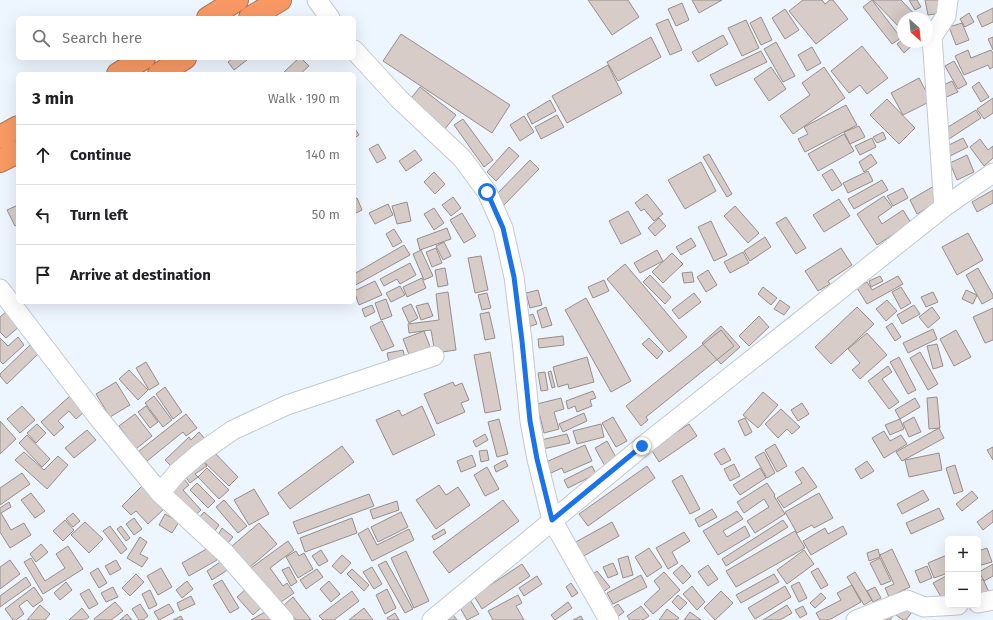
<!DOCTYPE html>
<meta charset="utf-8">
<style>
body{margin:0;font-family:"Fira Sans",sans-serif;background:#f2f2f2;color:#202124}
.controls{position:absolute;right:12px;bottom:12px;display:grid;overflow:hidden;border-radius:6px;box-shadow:0 4px 16px #0002}
.controls button{width:36px;height:36px;display:grid;place-items:center;padding:0;border:0;border-bottom:1px solid #e0e0e0;background:#fff;color:#202124;font:20px sans-serif}
.compass{position:absolute;left:897px;top:12px;width:36px;height:36px;border-radius:50%;background:#fff;box-shadow:0 4px 16px #0002;rotate:153deg}
.stop{position:absolute;width:12px;height:12px;margin:-9px;border:3px solid #1a73e8;border-radius:50%;background:#fff}
.stop.end{background:#1a73e8;border-color:#fff;box-shadow:0 1px 4px #0008}
.list{margin:0;padding:0;list-style:none}
h2{display:flex;justify-content:space-between;align-items:center;height:52px;margin:0;padding:0 16px;font-size:17px}
h2 small{font-size:13px;font-weight:400;color:#757577}
.list li{display:grid;grid-template-columns:26px 1fr auto;gap:12px;align-items:center;box-sizing:border-box;height:60px;padding:0 16px;border-top:1px solid #e0e0e0}
.list b{display:block;font-size:15px;white-space:nowrap}
.list em{font-size:13px;font-style:normal;color:#757577}
.icon{flex:none;width:22px;height:22px;fill:none;stroke:currentColor;stroke-width:2;stroke-linecap:round;stroke-linejoin:round}
.map{position:relative;flex:none;width:993px;height:620px;overflow:hidden}
.search{position:absolute;background:#fff;box-shadow:0 4px 16px #0002;left:16px;top:16px;width:340px;height:44px;display:flex;align-items:center;gap:10px;box-sizing:border-box;padding:0 14px;border-radius:6px;color:#757577;font-size:15px}
.panel{position:absolute;background:#fff;box-shadow:0 4px 16px #0002;left:16px;top:72px;width:340px;height:232px;border-radius:6px}
.map>svg:first-child{display:block}
.building{fill:#d7ccc7;stroke:#988e89}
.lines{fill:none;stroke-linecap:round;stroke-linejoin:round}
.minor-casing{stroke:#c2c9d2;stroke-width:21}
.highway-casing{stroke:#b37655;stroke-width:24}
.minor{stroke:#fff;stroke-width:19}
.highway{stroke:#f89964;stroke-width:22}
.route{stroke:#1a73e8;stroke-width:5}
</style>
<div class="map">
<svg width="993" height="620" viewBox="0 0 993 620">
<rect width="100%" height="100%" fill="#edf5fe"/>
<path class="building" d="M588 0H628L639 17 612 35Z
M692 0H722L699 13Z
M803 0H822L825 4 830 0H833L848 19 816 44 789 11Z
M872 0 901 38 892 44 863 7Z
M873 0H901L918 18H903V31Z
M909 0H917L921 7 915 10Z
M925 0H940L942 13 928 15Z
M682 3 689 20 676 26 668 9Z
M993 8V22L982 27 977 16Z
M785 9 799 30 785 39 772 18Z
M969 13 974 22 965 27 960 19Z
M761 17 772 40 761 45 750 23Z
M668 19 682 50 670 55 656 24Z
M746 20 759 48 742 56 728 28Z
M962 23 969 40 956 45 949 27Z
M401 34 510 105 492 133 383 61Z
M723 35 728 44 698 62 692 52Z
M651 37 661 57 618 81 607 62Z
M993 37V50L988 39Z
M903 39V42H916L904 53 897 44Z
M776 42 795 76 783 82 764 49Z
M862 46 888 78 867 94 860 85 849 93 831 71Z
M812 47 821 63 807 71 798 55Z
M968 50 971 58 991 50 993 53V67L990 69 988 65 964 75 955 56Z
M761 51 767 62 716 86 710 75Z
M233 58H246L247 60 234 70 228 62Z
M299 58H301L309 66 300 74H286L284 72Z
M954 61 967 84 958 89 945 66Z
M608 65 622 93 567 123 552 96Z
M771 67 786 89 769 101 754 79Z
M824 67 845 98 793 134 780 116 810 95 802 83Z
M919 78 931 101 903 115 891 93Z
M952 81 958 92 942 99 937 88Z
M979 82 989 97 981 102 972 87Z
M420 87 456 115 444 130 408 102Z
M993 98V113L984 119 977 109Z
M887 99 915 128 899 144 870 115Z
M550 100 556 111 532 124 527 114Z
M846 105 857 125 805 152 798 139 808 134 804 127Z
M976 110 981 118 949 139 943 130Z
M557 115 564 127 541 139 535 127Z
M524 116 534 132 520 141 510 125Z
M463 119 493 160 484 167 454 125Z
M859 126 865 137 850 144 844 132Z
M354 127 359 135 354 138Z
M883 132 886 139 877 143 873 137Z
M844 134 854 151 818 171 808 154Z
M872 138 876 147 860 155 855 146Z
M963 138 968 147 948 157 943 148Z
M980 139 988 150 993 146V158L984 166 970 147Z
M378 144 386 158 377 163 369 149Z
M509 147 519 156 496 181 487 172Z
M415 150 422 160 406 171 399 161Z
M709 154 732 194 727 197 703 157Z
M871 154 877 163 864 172 859 162Z
M967 155 974 172 957 180 950 163Z
M530 160 539 169 504 205 495 196Z
M701 162 716 191 685 209 668 180Z
M832 169 842 185 832 191 822 175Z
M868 171 873 181 848 193 843 183Z
M434 172 445 184 435 194 424 182Z
M882 180 888 190 854 209 848 199Z
M934 186 942 199 917 214 910 200Z
M903 188 908 198 893 206 887 196Z
M993 190V203L977 212 972 202Z
M647 194 663 214 654 221 644 209 641 211 635 203Z
M884 196 892 207 878 217 882 224 903 210 911 223 877 245 857 214Z
M453 197 461 208 451 216 442 205Z
M357 198 362 210 354 214V199Z
M839 199 850 216 824 232 813 215Z
M407 202 411 221 397 224 392 206Z
M388 204 393 215 375 224 369 213Z
M18 205V224L15 226 7 210Z
M735 206 759 233 748 243 724 216Z
M434 208 444 223 434 230 424 214Z
M628 211 641 234 621 244 609 221Z
M462 213 476 236 464 243 450 220Z
M786 217 806 248 796 254 776 223Z
M659 218 666 226 655 236 648 228Z
M711 221 727 255 714 261 698 227Z
M447 228 451 239 420 250 417 239Z
M394 229 402 242 393 247 386 234Z
M968 233 983 260 957 275 942 247Z
M765 237 771 247 750 261 744 251Z
M691 238 696 246 681 255 676 247Z
M444 242 451 256 443 260 436 246Z
M404 245 410 255 354 286V274Z
M436 248 442 263 432 267 426 252Z
M841 248 852 265 828 281 830 284 818 291 805 271Z
M421 250 433 276 424 280 413 254Z
M657 250 663 261 640 273 634 263Z
M743 252 749 263 730 273 724 262Z
M672 253 683 264 663 283 652 272Z
M481 256 488 290 475 293 468 258Z
M410 263 416 275 400 284 397 279 384 286 380 279Z
M625 264 687 337 669 352 607 279Z
M445 268 448 285 438 287 435 270Z
M978 268 993 295V298L982 304 966 275Z
M708 270 717 285 706 292 697 277Z
M692 272 694 282 684 283 682 273Z
M650 275 671 297 665 304 643 282Z
M880 276 883 281 871 287 869 281Z
M898 276 903 284 867 304 857 288 867 282 872 290Z
M422 278 426 288 407 297 403 287Z
M604 280 609 291 593 298 588 287Z
M375 281 382 295 359 305 354 291Z
M400 286 405 295 391 302 386 293Z
M763 287 777 298 771 305 758 294Z
M901 287 911 303 901 309 892 292Z
M538 290 542 305 530 308 526 293Z
M966 290 977 295 973 304 962 299Z
M448 292 456 350 435 353 431 330 409 333 408 324 439 320 436 294Z
M933 292 938 302 926 307 921 297Z
M487 293 491 308 482 310 478 295Z
M694 293 701 302 679 319 672 310Z
M586 298 631 381 611 392 565 310Z
M386 299 392 316 381 320 375 303Z
M780 300 790 307 784 315 774 309Z
M887 300 897 311 886 321 876 309Z
M428 303 433 316 421 320 416 306Z
M411 304 418 318 409 323 402 308Z
M372 305 375 312 365 317 362 309Z
M914 305 920 314 902 324 897 315Z
M546 307 552 325 542 328 537 311Z
M857 307 874 324 831 364 815 347Z
M932 307 940 318 928 328 919 317Z
M993 308V340L985 343 973 317Z
M7 311 20 326 6 338 0 332V317Z
M489 312 495 338 485 340 480 314Z
M533 314 537 324 528 327 524 317Z
M759 316 769 327 749 346 739 336Z
M382 321 394 346 382 351 370 327Z
M892 323 901 337 895 341 886 327Z
M721 326 740 347 721 364 702 343Z
M933 329 937 339 908 353 903 343Z
M721 330 734 346 646 417 648 420 641 426 626 406Z
M956 330 971 357 954 366 940 339Z
M424 331 432 352 411 360 403 339Z
M867 333 887 355 860 379 852 370 860 363 848 349Z
M563 336 564 345 539 348 538 339Z
M18 337 24 345 3 364 0 361V338L8 346Z
M649 338 663 352 657 359 642 344Z
M937 344 943 366 933 369 927 346Z
M30 345 38 354 7 384 0 376V374Z
M403 350 405 358 389 362 387 353Z
M490 352 501 410 485 413 474 355Z
M920 352 938 384 928 390 910 358Z
M587 357 594 382 569 389 568 384 558 387 553 367Z
M899 357 916 390 908 394 890 362Z
M146 362 159 384 149 390 136 368Z
M888 366 892 372 882 379 899 402 889 409 868 381Z
M129 370 148 390 138 400 119 379Z
M551 371 555 387 552 388 548 372Z
M545 372 548 390 541 391 538 373Z
M116 382 130 405 110 417 96 394Z
M453 382 455 386 462 383 469 400 461 403 465 412 437 424 424 394Z
M165 387 182 412 173 419 156 394Z
M593 391 596 398 590 400 592 406 577 412 575 406 568 409 566 401Z
M763 392 778 405 758 428 743 415Z
M70 396 84 412 76 419 69 411 58 421 64 427 54 436 41 422Z
M154 396 172 420 163 427 145 403Z
M937 397 940 428 929 429 927 398Z
M561 398 564 409 554 412 559 429 544 433 537 404Z
M915 398 920 407 900 419 895 410Z
M802 403 809 414 798 421 791 410Z
M22 406 35 420 20 433 7 419Z
M146 406 158 422 150 428 138 412Z
M422 406 435 435 393 455 376 420 399 410 402 416Z
M781 409 800 427 792 434 787 429 778 438 765 424Z
M584 413 587 421 563 432 559 424Z
M135 414 152 436 136 449 119 426Z
M186 414 197 428 186 436 183 432 147 461 139 451Z
M613 417 627 441 616 447 602 423Z
M914 417 921 432 909 437 903 423Z
M745 418 752 432 745 436 738 421Z
M499 419 508 454 497 457 488 422Z
M900 419 904 429 890 435 885 425Z
M0 421 16 439 0 454Z
M37 424 46 433 36 443 27 433Z
M601 424 604 437 577 444 573 431Z
M689 424 697 436 659 462 651 449Z
M939 428 944 438 902 461 896 452Z
M87 430 96 440 74 458 65 448Z
M884 431 890 441 901 435 907 444 884 458 872 438Z
M199 432 206 440 175 470 165 460 189 437 191 440Z
M485 434 488 440 476 447 473 441Z
M567 434 570 443 543 449 541 440Z
M27 435 50 459 42 467 19 443Z
M607 441 618 461 606 468 595 448Z
M775 444 787 466 777 472 765 450Z
M585 445 592 461 564 473 562 468 551 473 546 462Z
M342 446 354 462 290 509 278 493Z
M993 447V460L987 450Z
M724 448 731 460 721 465 714 454Z
M212 450 238 477 229 486 202 460Z
M487 450 489 460 481 462 479 451Z
M24 452 44 470 58 456 68 465 47 489 15 460Z
M764 452 775 473 767 478 755 457Z
M939 453 942 470 909 477 905 460Z
M472 455 476 466 461 472 457 461Z
M201 458 207 466 195 474 198 477 190 483 182 472Z
M505 460 508 466 496 472 494 466Z
M867 461 874 471 861 479 855 469Z
M734 464 740 476 730 481 724 469Z
M955 465 963 491 954 494 946 468Z
M592 466 596 474 568 488 564 480Z
M647 466 655 478 588 526 579 514Z
M487 467 499 489 485 496 474 475Z
M803 467 817 487 784 508 777 498 802 483 795 472Z
M207 468 229 490 219 499 198 477Z
M760 468 766 478 740 495 733 485Z
M22 473 30 484 0 505V488Z
M682 475 700 509 690 514 672 481Z
M183 478 189 485 183 490 201 510 192 518 168 492Z
M197 483 215 501 208 508 190 490Z
M767 483 775 495 774 496 785 514 755 533 747 521 769 507 764 499 744 513 737 502Z
M144 484 166 507 148 524 136 511 131 515 122 506Z
M439 485 446 495 458 487 470 505 436 529 416 500Z
M254 489 269 514 249 525 234 500Z
M923 490 929 500 902 514 897 504Z
M972 491 978 498 962 511 956 504Z
M31 493 45 511 35 518 21 500Z
M819 493 833 518 814 528 812 525 797 533 785 512Z
M369 494 374 506 298 534 293 522Z
M224 500 247 526 238 533 216 507Z
M503 500 519 521 449 573 433 552Z
M397 501 399 510 373 519 370 510Z
M9 502 11 507 1 513 11 530 24 523 31 535 10 548 0 532V508Z
M939 508 944 519 911 534 906 523Z
M712 509 717 517 699 527 695 519Z
M993 510V522L983 530 977 522Z
M737 511 743 519 723 531 727 537 745 526 750 536 718 555 703 531Z
M204 512 219 525 214 532 199 518Z
M401 512 408 527 378 542 371 527Z
M73 513 80 521 73 527 66 519Z
M165 514 179 522 172 533 159 525Z
M134 518 142 529 134 535 126 524Z
M352 518 357 533 305 552 300 538Z
M65 520 74 530 63 541 53 531Z
M783 520 788 527 726 566 722 559Z
M85 522 103 539 89 553 71 535Z
M612 522 619 536 582 557 574 543Z
M259 523 277 544 250 567 232 546Z
M110 526 127 549 121 554 103 531Z
M121 526 130 538 126 541 117 529Z
M843 526 847 534 811 555 803 541 825 528 828 534Z
M222 528 233 537 228 543 218 535Z
M368 528 377 545 409 529 414 540 372 561 358 534Z
M444 529 446 533 434 540 432 536Z
M795 531 805 548 736 587 726 571Z
M684 532 690 541 672 552 678 563 668 569 656 548Z
M140 537 147 542 140 554 148 558 142 567 127 558Z
M288 541 294 550 270 568 283 586 287 583 294 593 278 604 251 568Z
M41 544 48 552 36 562 30 554Z
M68 546 83 569 43 594 24 562 31 558 45 581 65 568 56 554Z
M210 547 217 560 189 576 182 563Z
M649 548 662 567 647 577 635 557Z
M987 548 992 562 978 566V551Z
M878 549 880 557 869 561 867 553Z
M892 549 910 587 889 597 885 588 894 584 880 555Z
M321 550 328 561 319 566 312 556Z
M804 550 814 564 787 584 777 570Z
M296 551 299 556 304 553 313 569 298 578 286 557Z
M406 551 429 601 414 608 391 558Z
M342 555 351 563 341 574 332 566Z
M947 555 948 573 934 578 928 563Z
M628 556 633 575 623 578 618 559Z
M880 558 891 581 881 585 870 563Z
M10 560 20 574 0 589V567Z
M116 560 121 569 110 575 105 566Z
M223 560 229 569 212 580 207 571Z
M386 561 413 609 405 613 378 565Z
M613 563 618 574 608 578 603 567Z
M522 564 530 576 482 609 474 596Z
M993 564V576L984 581 979 572Z
M682 565 691 576 683 584 673 573Z
M708 565 718 579 708 586 698 572Z
M927 566 932 578 920 583 915 571Z
M289 567 297 582 291 586 282 570Z
M372 567 382 584 374 589 363 572Z
M98 568 107 583 99 588 90 573Z
M161 568 172 587 158 595 147 576Z
M818 568 828 585 821 589 811 572Z
M317 569 323 577 306 589 300 580Z
M352 569 369 585 364 591 347 574Z
M597 571 610 587 598 596 586 579Z
M664 572 680 590 653 614 644 604 660 589 654 581Z
M855 572 872 600 864 605 847 577Z
M136 574 144 582 130 596 122 588Z
M774 574 779 582 741 603 736 595Z
M641 575 647 587 613 604 607 593Z
M948 575V600L944 602 933 583Z
M537 576 542 584 524 596 519 588Z
M26 577 31 585 0 607V596Z
M983 579 989 592 978 597V582Z
M222 580 239 608 230 613 213 585Z
M187 581 193 589 182 598 176 590Z
M329 581 340 594 331 602 320 589Z
M66 582 72 590 60 600 54 593Z
M799 582 807 598 799 602 791 586Z
M571 583 578 593 572 597 566 587Z
M852 585 861 602 829 620H820L816 613 841 600 837 593Z
M692 586 705 602 697 610 683 594Z
M785 586 791 597 755 619 748 608Z
M34 587 43 600 33 607 27 600 19 606 24 614 16 620H13L5 609Z
M113 587 118 597 106 602 101 593Z
M248 587 264 605 253 615 237 597Z
M875 587 881 598 873 602 867 591Z
M89 589 98 604 89 609 80 594Z
M387 589 396 608 385 614 376 595Z
M150 590 157 605 149 609 142 594Z
M352 591 359 601 334 620H323L319 616Z
M721 591 733 603 715 620 704 608Z
M821 593 826 598 815 608 810 603Z
M518 595 522 603 516 606 524 620H493L488 611Z
M678 595 687 603 680 610 672 602Z
M191 596 195 604 180 611 177 603Z
M293 597 311 620H296L284 605Z
M470 600 479 614 467 620 459 606Z
M115 602 123 611 111 620H95L94 619Z
M568 602 572 608 555 620 551 615Z
M140 604 148 616 143 620H139L132 609Z
M169 604 174 612 159 620 154 612Z
M618 604 624 612 616 618 610 610Z
M40 605 50 614 45 620H27Z
M787 605 792 613 780 620H763Z
M641 606 649 616 643 620H630L627 616Z
M803 606 807 614 800 618 795 610Z
M903 606 912 612 906 620H903L896 615Z
M82 608 89 617 85 620H69Z
M364 608 373 620H349Z
M270 609 277 620H251Z
M667 609 679 618 677 620H659Z
M451 612 457 620H440Z
M690 612 701 620H684Z
M395 613 399 620H388L387 618Z
M127 614 132 620H120Z
M181 616 183 620H173Z
M581 616 583 620H573Z
M893 616 890 620H880Z"/>
<g class="lines">
<g class="minor-casing">
<path id="minor" d="M317 0 330 18
M354 50 399 99 462 158 487 192 503 228 514 277 522 341 530 421 537 459 552 520 609 620
M944 207 932 37 946 16 948 0
M0 289 97 416 160 493 225 553 284 620
M160 493 178 472 200 453 233 430 287 405 434 356
M978 603 993 600
M432 620 643 446 944 207 993 173
M856 620 907 600 924 607 958 605"/>
</g>
<g class="highway-casing">
<path id="highway" d="M208 18 237 0
M250 18 280 0
M118 74 144 58
M159 74 185 58
M0 137 18 127
M0 161 18 152"/>
</g>
<use href="#minor" class="minor"/>
<use href="#highway" class="highway"/>
</g>
<g class="lines">
<path class="route" d="M487 192 503 228 514 277 522 341 530 421 537 459 552 520 642 446"/>
</g>
</svg>
<div class="controls">
<button>+</button>
<button>−</button>
</div>
<svg class="compass" viewBox="-18 -18 36 36"><path d="M0-13l5 13h-10z" fill="#e53935"/><path d="M0 13l5-13h-10z" fill="#757577"/></svg>
<div class="stop" style="left:487px;top:192px"></div>
<div class="stop end" style="left:642px;top:446px"></div>
<div class="search"><svg class="icon" aria-label="search" viewBox="0 0 24 24"><circle cx="10" cy="10" r="6"/><path d="M15 15l6 6"/></svg>Search here</div>
<section class="panel">
<h2>3 min<small>Walk · 190 m</small></h2>
<ul class="list">
<li><svg class="icon" aria-label="ahead" viewBox="0 0 24 24"><path d="M12 20V5M6 11l6-6 6 6"/></svg><div><b>Continue</b></div><em>140 m</em></li>
<li><svg class="icon" aria-label="left" viewBox="0 0 24 24"><path d="M17 20v-9H6M10 6l-5 5 5 5"/></svg><div><b>Turn left</b></div><em>50 m</em></li>
<li><svg class="icon" aria-label="arrive" viewBox="0 0 24 24"><path d="M6 21V4h12l-3 4 3 4H6"/></svg><div><b>Arrive at destination</b></div></li>
</ul>
</section>
</div>
